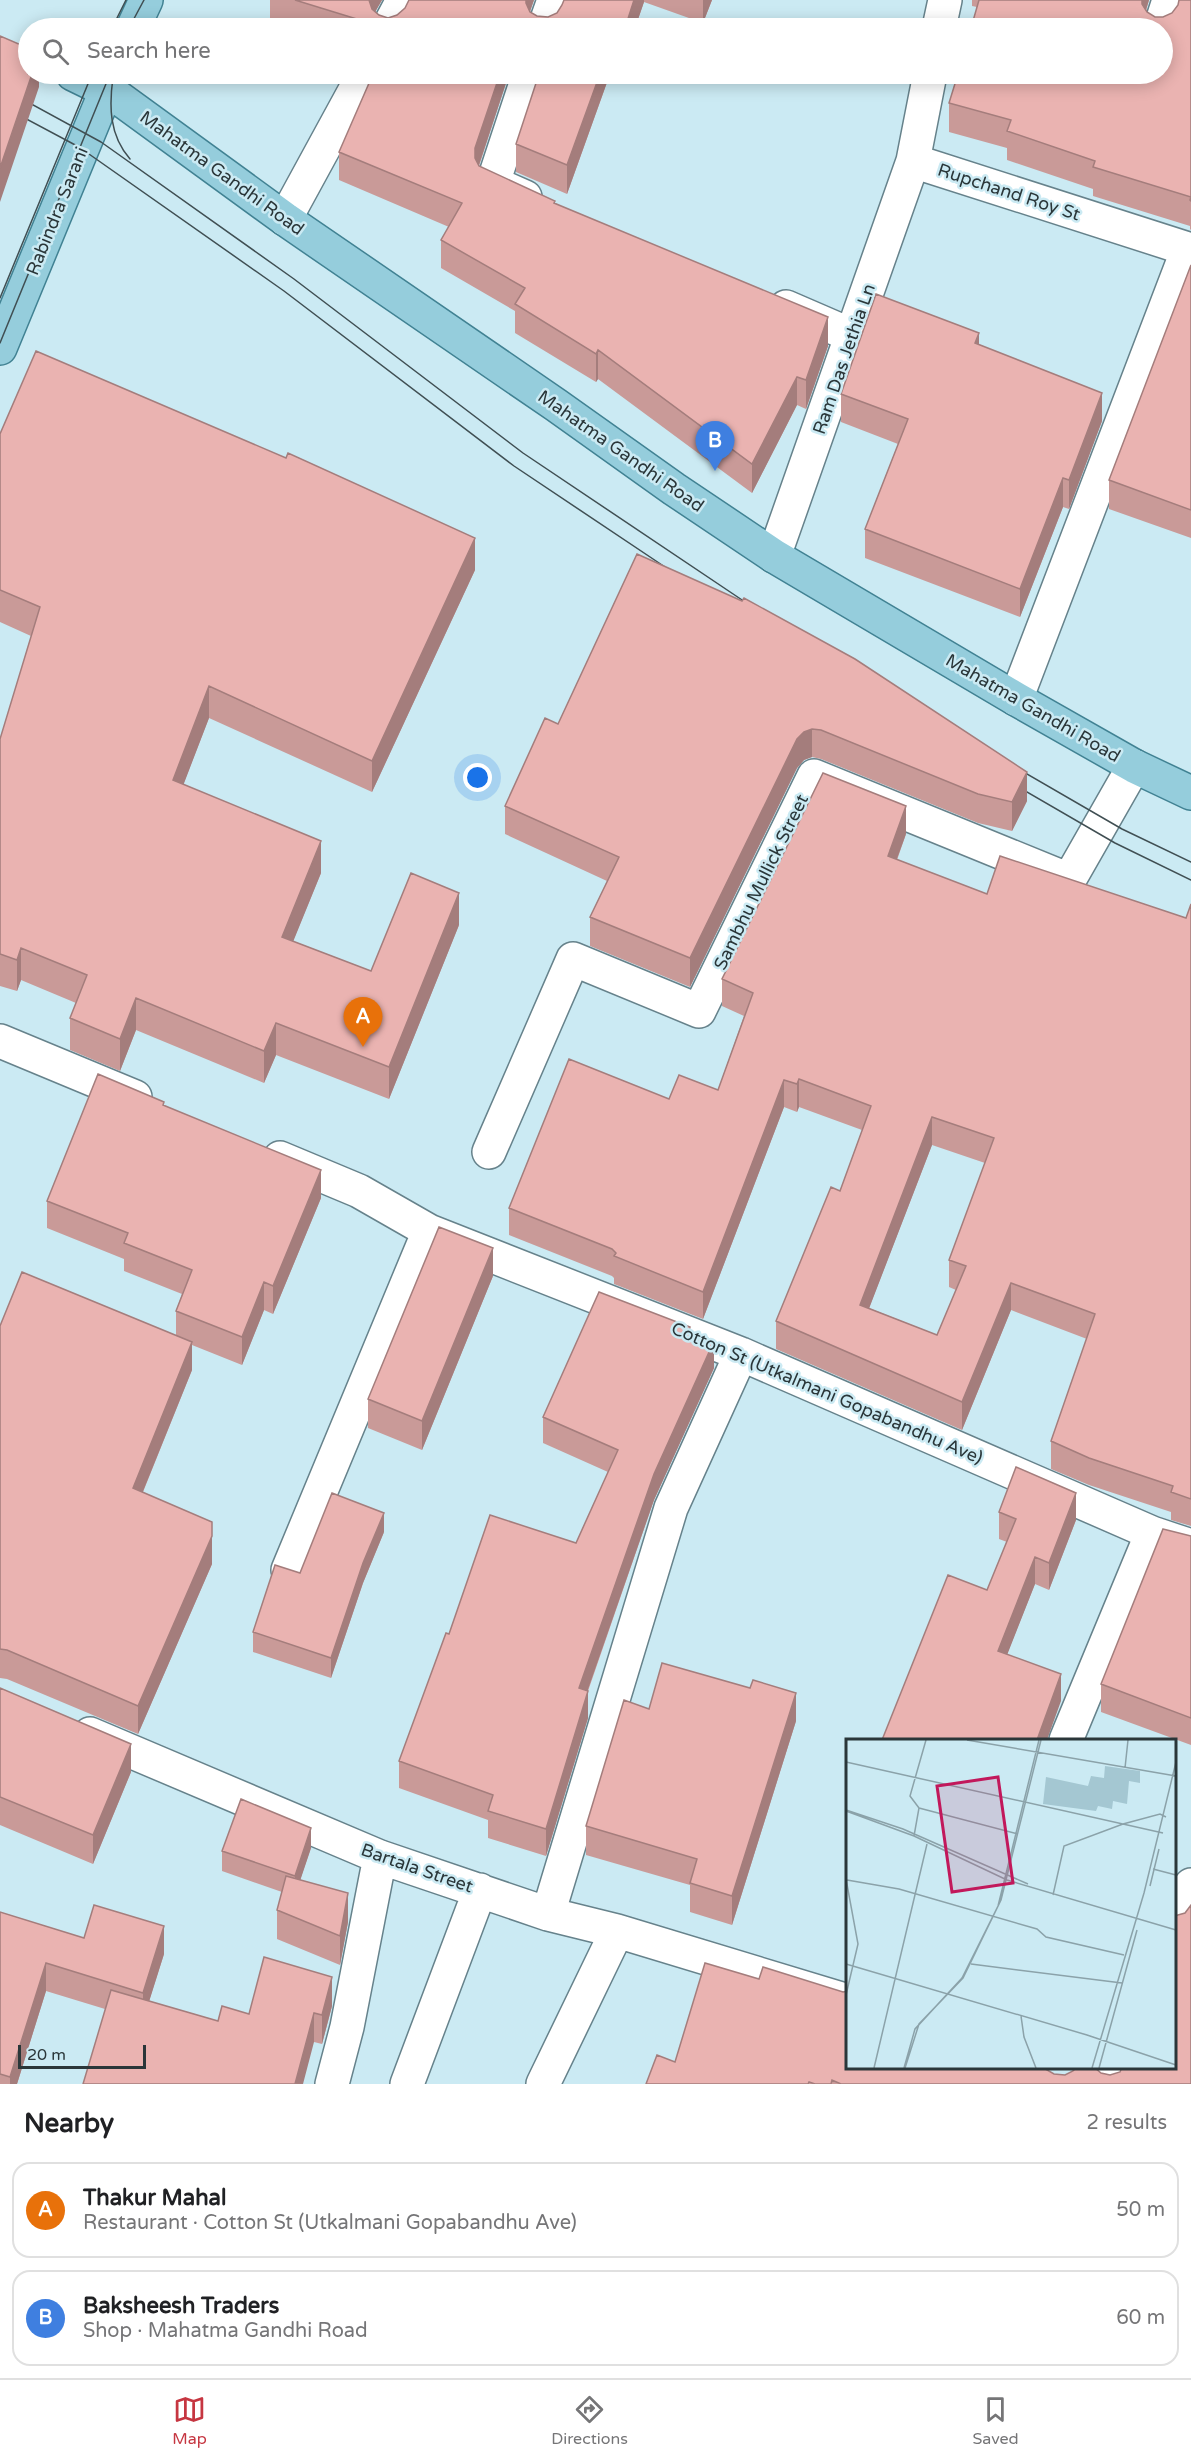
<!DOCTYPE html>
<meta charset="utf-8">
<style>
body{margin:0;font-family:"Varela Round",sans-serif;background:#f6f6f6;color:#202124}
.scale{position:absolute;left:18px;bottom:15px;width:128px;box-sizing:border-box;padding-left:6px;border:3px solid #2a3639;border-top:0;font-size:16px;line-height:21px;white-space:nowrap;color:#2a3639;-webkit-text-stroke:4px #cbeaf3;paint-order:stroke}
.you{position:absolute;left:478px;top:778px;width:21px;height:21px;margin:-15px;border:4px solid #fff;border-radius:50%;background:#1a73e8;box-shadow:0 0 0 9px #1a73e833}
.badge{display:grid;place-items:center;width:39px;height:39px;border-radius:50%;background:#c63641;color:#fff;font-size:20px;font-weight:700}
.pin{position:absolute;translate:-50% -50px;filter:drop-shadow(0 2px 3px #0008)}
.pin::after{content:'';position:absolute;top:32px;width:21px;height:18px;background:inherit;clip-path:polygon(0 0,100% 0,50% 100%)}
.list{margin:0;padding:0;list-style:none}
h2{display:flex;justify-content:space-between;align-items:center;height:78px;margin:0;padding:0 24px;font-size:26px}
h2 small{font-size:20px;font-weight:400;color:#757577}
.list li{display:grid;grid-template-columns:39px 1fr auto;gap:18px;align-items:center;box-sizing:border-box;height:96px;margin:0 12px 12px;padding:0 12px;border:2px solid #e0e0e0;border-radius:18px}
.list b{display:block;font-size:22px;white-space:nowrap}
.list p{margin:0;font-size:20px;white-space:nowrap;color:#757577}
.list em{font-size:20px;font-style:normal;color:#757577}
.icon{flex:none;width:33px;height:33px;fill:none;stroke:currentColor;stroke-width:2;stroke-linecap:round;stroke-linejoin:round}
.map{position:relative;flex:none;width:1191px;height:2084px;overflow:hidden}
.search{position:absolute;background:#fff;box-shadow:0 3px 15px #0003;left:18px;right:18px;top:18px;height:66px;display:flex;align-items:center;gap:15px;box-sizing:border-box;padding:0 21px;border-radius:33px;color:#757577;font-size:22px}
.sheet{height:294px;background:#fff}
nav{display:flex;justify-content:space-around;align-items:center;box-sizing:border-box;height:84px;border-top:2px solid #e0e0e0;background:#fff;font-size:16px;color:#757577}
nav a{display:grid;justify-items:center;gap:3px}
nav .on{color:#c63641}
.map>svg:first-child{display:block}
.lines{fill:none;stroke-linecap:round;stroke-linejoin:round}
.minor-casing{stroke:#66828b;stroke-width:36}
.major-casing{stroke:#418293;stroke-width:36}
.minor{stroke:#fff;stroke-width:33}
.major{stroke:#95cddc;stroke-width:33}
.tram{stroke:#404f53;stroke-width:1.5}
.wall{fill:#c99a98;fill-rule:evenodd}
.shaded-wall{fill:#a47d7c}
.building{fill:#eab3b1;stroke:#a47d7c;stroke-width:1.5;fill-rule:evenodd}
.labels{text-anchor:middle;stroke-width:5;stroke-linejoin:round;paint-order:stroke}
.street-label{font-size:18px;fill:#2a3639;stroke:#cbeaf3}
.inset-road{fill:none;stroke:#8ba2a9;stroke-width:1.5}
.view{fill:#c2185b;fill-opacity:0.15;stroke:#c2185b;stroke-width:3}
.inset-edge{fill:none;stroke:#2a3639;stroke-width:3}
</style>
<div class="map">
<svg width="1191" height="2084" viewBox="0 0 1191 2084">
<rect width="100%" height="100%" fill="#cbeaf3"/>
<g class="lines">
<g class="minor-casing">
<path id="minor" d="M388 28 403 0
M544 28 554 0
M939 28 945 0
M1160 28 1169 0
M930 74 913 161 1191 250
M525 197 493 183 529 74
M285 219 364 74
M786 307 853 336
M774 556 913 161
M1016 699 1188 249
M0 1041 135 1097
M489 1152 573 959 699 1011 814 776 1069 880 1134 766
M280 1158 359 1191 429 1231 741 1354 1152 1533 1191 1546
M288 1570 429 1231
M90 1734 380 1857 548 1914 617 1931 848 2001
M1066 1740 1152 1533
M548 1914 671 1508 741 1354
M1174 1925 1191 1885
M332 2084 347 2027 380 1857
M407 2084 480 1890
M543 2084 617 1931
M1109 2084 1116 2068"/>
</g>
<g class="major-casing">
<path id="major" d="M133 28 146 0
M73 74 112 93 285 219 556 405 674 489 774 556 1016 699 1134 766 1191 793
M0 348 113 74"/>
</g>
<use href="#minor" class="minor"/>
<use href="#major" class="major"/>
<path class="tram" d="M112 28 126 0
M129 28 144 0
M113 77C109 106 109 135 130 159
M0 87 101 142 294 279 523 453 757 610
M0 105 79 147 284 291 514 466 674 573
M0 298 92 74
M0 343 110 74
M1013 766 1122 829 1191 862
M1013 784 1115 843 1191 880"/>
</g>
<path class="wall" d="M270 0H382L375 12 379 15 388 18 534 0 530 12 537 16 548 17 557 13 562 5 564 0H712L703 23 644 2 635 28H293L270 21Z
M972 0H1149L1146 11 1147 12 1155 17H1163L1172 13 1191 0V230L1190 229V226L1093 196V189L1007 160V148L949 132V103L977 7 972 6Z
M509 74 479 166 555 203 828 346 806 409 797 405 752 493 598 379 596 382 515 333V311L441 268V240L449 227 339 180V152Z
M610 74 567 194 516 172V144Z
M1191 265V538L1109 509V480Z
M979 344 1102 421 1069 509 1063 507 1020 617 865 558V529L898 444 841 422V394Z
M0 434 475 570 372 792 209 718 183 785 321 873 293 941 371 971 459 925 389 1099 276 1055 264 1083 136 1030 120 1071 70 1050V1018L76 1003 21 980 17 991 0 986V739L31 636 0 622Z
M637 554 1027 801 1012 831 978 823 821 759 812 757 804 760 797 768 690 987 590 946V917L607 881 505 834V806L558 724Z
M906 834 897 860 987 894 1186 918 1191 904V1526L1171 1520V1512L1089 1485 1051 1469V1441L1087 1339 1011 1310 962 1430 776 1349V1321L840 1191 862 1130 799 1107 797 1112 784 1107 703 1319 614 1284V1278L612 1276 509 1235V1208L669 1099 718 1090 744 1016 722 1006V979ZM932 1145 985 1163 949 1260V1287L956 1290 937 1335 869 1308Z
M164 1106 321 1198 273 1314 264 1310 242 1365 192 1345V1370L143 1492 212 1564 138 1734 7 1679 0 1678V1326L176 1335V1311L182 1294 124 1271V1259L47 1228V1201Z
M493 1276 422 1450 368 1428V1399Z
M690 1332 714 1368 654 1500 588 1691V1718L546 1856 488 1838V1820L399 1788V1761L576 1543 608 1472 543 1443V1417Z
M999 1512 1076 1520 1049 1590 1035 1584 1007 1654 1061 1701 882 1740 987 1590 1007 1542 999 1539Z
M384 1532 363 1583 331 1678 253 1652V1632Z
M1191 1536V1745L1101 1712V1684Z
M0 1688 131 1772 93 1864 0 1825Z
M649 1709 796 1721 732 1925 690 1912V1885L586 1855V1826Z
M311 1848 300 1880 348 1922 340 1965 277 1939V1910L282 1892 222 1871V1851Z
M0 1912 84 1938 164 1954 149 2001 218 2021 249 2014 332 2006 322 2044 314 2042 105 2009 46 1991 17 2084H0Z
M1185 1913 1191 2084H646L675 2062 1054 2074 1065 2075 1074 2071 1067 2067H1096V2069L1101 2073 1110 2075 1174 2067 1176 1916Z"/>
<path class="shaded-wall" d="M369 0H382L371 19Z
M526 0H534L526 22Z
M634 0H644V2L635 28H625Z
M703 0H712L703 23Z
M1142 0H1149L1142 22Z
M32 74H39V87L0 202V168Z
M500 74H509L475 177V187V148Z
M600 74H610L567 194V165Z
M828 317V346L806 409V380Z
M979 333V362L975 343Z
M598 350V379L596 382V354Z
M797 377V405L752 493V464Z
M1102 393V421L1069 509V480Z
M1063 478V507L1020 617V589Z
M475 538V570L372 792V761Z
M209 686V718L173 812V780Z
M812 729V757L804 760 797 768 690 987V958L797 739 804 732Z
M1027 772V801L1012 831V802Z
M906 806V834L888 883V856Z
M321 841V873L282 969V937Z
M459 893V925L389 1099V1067Z
M21 948V980L17 991V960Z
M136 998V1030L120 1071V1039Z
M276 1023V1055L264 1083V1051Z
M799 1079V1107L797 1112V1084Z
M784 1080V1107L703 1319V1292Z
M932 1117V1145L860 1332V1305Z
M321 1170V1198L273 1314V1286Z
M493 1248V1276L422 1450V1421Z
M264 1282V1310L242 1365V1337Z
M1011 1283V1310L962 1430V1402Z
M714 1341V1368L654 1500 579 1715V1688L654 1474Z
M192 1342V1370L133 1516V1488Z
M1076 1493V1520L1049 1590V1563Z
M384 1513V1532L363 1583 331 1678V1658L363 1563Z
M212 1536V1564L138 1734V1706Z
M1035 1557V1584L998 1678V1651Z
M1061 1674V1701L1047 1740H1037Z
M588 1691V1718L546 1856V1829Z
M796 1693V1721L732 1925V1896Z
M131 1744V1772L93 1864V1835Z
M311 1828V1848L295 1896V1876Z
M348 1893V1922L340 1965V1936Z
M164 1926V1954L143 2021V1993Z
M46 1963V1991L17 2084H10V2077Z
M332 1977V2006L322 2044V2015Z
M314 2013V2042L303 2084H295Z"/>
<path class="building" d="M295 0H369L372 9 379 15 388 18 397 15 405 8 409 0H526V3L530 12 537 16 548 17 557 13 562 5 564 0H634L625 28H536L534 27H525L521 28H386Z
M979 0H1142V4L1147 12 1155 17H1163L1172 13 1178 5 1179 0H1191V201L1190 200 1191 197 1093 167 1095 161 1007 131 1011 120 949 103 958 74H1162V28H971Z
M0 36 28 48V74H32L0 168Z
M373 74H500L475 148V158L479 166 555 201 554 203 828 317 806 380 797 377 752 464 598 350 596 354 515 304 525 288 441 240 462 203 339 152Z
M539 74H600L567 165 516 144Z
M1191 265V510L1109 480Z
M876 294 979 333 975 343 1102 393 1069 480 1063 478 1020 589 865 529 908 419 841 394Z
M36 351 286 458 288 453 475 538 372 761 209 686 173 780 321 841 282 937 371 971 411 873 459 893 389 1067 276 1023 264 1051 136 998 120 1039 70 1018 87 975 21 948 17 960 0 954V739L40 607 0 590V434Z
M637 554 742 601 744 598 855 659 1027 772 1012 802 978 794 821 730 812 729 804 732 797 739 690 958 590 917 619 857 505 806 545 718 558 724Z
M823 773 906 806 888 856 987 894 1000 856 1186 918 1191 904V1499L1171 1492 1173 1486 1089 1458 1051 1441 1095 1314 1011 1283 962 1402 776 1321 831 1187 840 1191 871 1106 799 1079 797 1084 784 1080 703 1292 614 1256 616 1253 612 1249 509 1208 569 1059 669 1099 679 1075 718 1090 753 993 722 979ZM932 1117 994 1138 949 1260 966 1266 937 1335 860 1305Z
M98 1074 164 1102 163 1105 321 1170 273 1286 264 1282 242 1337 176 1311 192 1270 124 1243 128 1233 47 1201Z
M439 1227 493 1248 422 1421 368 1399Z
M22 1272 192 1342 133 1488 212 1522V1536L138 1706 7 1650 0 1649V1326Z
M599 1292 690 1327 689 1331 714 1341 654 1474 579 1688 588 1691 546 1829 488 1811 493 1795 399 1761 446 1633 449 1634 490 1515 576 1543 618 1450 543 1417Z
M1016 1467 1076 1493 1049 1563 1035 1557 998 1651 1061 1674 1037 1740H882L948 1575 987 1590 1016 1519 999 1512Z
M332 1493 384 1513 363 1563 331 1658 253 1632 275 1565 300 1573Z
M1163 1529 1191 1536V1718L1101 1684Z
M662 1663 750 1688 753 1680 796 1693 732 1896 690 1883 697 1859 586 1826 624 1700 649 1709Z
M0 1688 131 1744 93 1835 0 1797Z
M241 1799 311 1828 295 1876 222 1851Z
M286 1876 348 1893 340 1936 277 1910Z
M94 1905 164 1926 143 1993 46 1963 10 2077 0 2074V1912L84 1938Z
M1191 1905V2084H841L832 2080 831 2084H815L809 2082 808 2084H646L657 2055 675 2062 705 1963 759 1979 763 1967 843 1992 848 1991V2067H1042L1054 2074 1065 2075 1073 2071 1077 2067H1094L1101 2073 1110 2075 1120 2072 1122 2067H1174V1916L1185 1913Z
M264 1957 332 1977 322 2015 314 2013 295 2084H83L111 1990 218 2021 222 2006 249 2014Z"/>
<g class="labels">
<g class="street-label">
<text transform="translate(222 173) rotate(36)" y="6">Mahatma Gandhi Road</text>
<text transform="translate(1009 192) rotate(18)" y="6">Rupchand Roy St</text>
<text transform="translate(57 211) rotate(-68)" y="6">Rabindra Sarani</text>
<text transform="translate(844 359) rotate(-71)" y="6">Ram Das Jethia Ln</text>
<text transform="translate(621 451) rotate(35)" y="6">Mahatma Gandhi Road</text>
<text transform="translate(1033 708) rotate(30)" y="6">Mahatma Gandhi Road</text>
<text transform="translate(761 882) rotate(-64)" y="6">Sambhu Mullick Street</text>
<text transform="translate(827 1393) rotate(23)" y="6">Cotton St (Utkalmani Gopabandhu Ave)</text>
<text transform="translate(417 1868) rotate(19)" y="6">Bartala Street</text>
</g>
</g>
<g transform="translate(846 1739)">
<rect width="330" height="330" fill="#cbeaf3"/>
<path d="M259 27 294 32V44L283 42 281 65 267 62 266 70 252 67 250 72 197 65 200 38 242 47 245 37 258 39Z" fill="#a4c7d2"/>
<path class="inset-road" d="M121 1 330 37M0 23 317 94M279 29 282 1M73 69 172 95M0 71 57 90 182 145M0 72 68 97 161 141 330 191M68 97 73 69 64 57 80 1M307 130 330 136M0 140 12 205 0 256M1 141 53 150 191 190 200 198 278 216M304 147 313 110M207 156 218 107 277 85 314 75 320 78M0 225 241 296 330 326M125 225 276 244M175 277 178 298 190 329M28 329 81 105M58 329 69 290 116 239 152 167 193 1M59 329 73 285 117 239 155 161 195 1M246 329 298 154 330 23M253 329 291 191"/>
<path class="view" d="M152 38 167 144 106 153 91 47Z"/>
<rect width="330" height="330" class="inset-edge"/>
</g>
</svg>
<div class="scale">20 m</div>
<div class="you"></div>
<div class="pin badge" style="left:363px;top:1047px;background:#e8710a">A</div>
<div class="pin badge" style="left:715px;top:471px;background:#3f7fe0">B</div>
<div class="search"><svg class="icon" aria-label="search" viewBox="0 0 24 24"><circle cx="10" cy="10" r="6"/><path d="M15 15l6 6"/></svg>Search here</div>
</div>
<section class="sheet">
<h2>Nearby<small>2 results</small></h2>
<ul class="list">
<li><span class="badge" style="background:#e8710a">A</span><div><b>Thakur Mahal</b><p>Restaurant · Cotton St (Utkalmani Gopabandhu Ave)</p></div><em>50 m</em></li>
<li><span class="badge" style="background:#3f7fe0">B</span><div><b>Baksheesh Traders</b><p>Shop · Mahatma Gandhi Road</p></div><em>60 m</em></li>
</ul>
</section>
<nav>
<a class="on"><svg class="icon" aria-label="map" viewBox="0 0 24 24"><path d="M3 6l6-2 6 2 6-2v14l-6 2-6-2-6 2zM9 4v14M15 6v14"/></svg>Map</a>
<a><svg class="icon" aria-label="directions" viewBox="0 0 24 24"><path d="M12 3l9 9-9 9-9-9zM9 14v-3h6M13 9l2 2-2 2"/></svg>Directions</a>
<a><svg class="icon" aria-label="saved" viewBox="0 0 24 24"><path d="M7 4h10v16l-5-4-5 4z"/></svg>Saved</a>
</nav>
